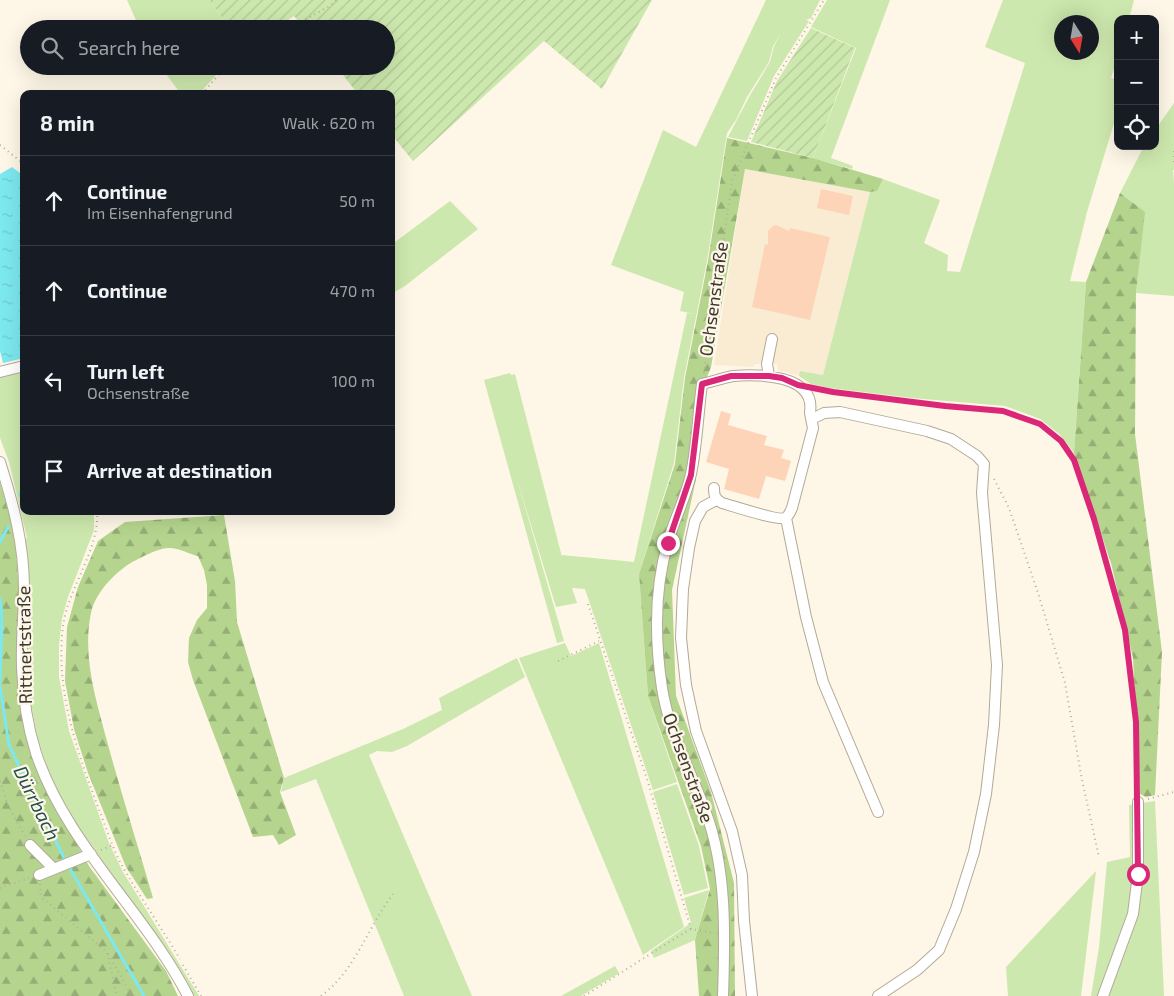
<!DOCTYPE html>
<meta charset="utf-8">
<style>
body{margin:0;font-family:"Exo 2",sans-serif;background:#242831;color:#f1f3f6}
.controls{position:absolute;right:15px;top:15px;display:grid;overflow:hidden;border-radius:10px;box-shadow:0 5px 20px #0002}
.controls button{width:45px;height:45px;display:grid;place-items:center;padding:0;border:0;border-bottom:1px solid #363941;background:#171b24;color:#f1f3f6;font:25px sans-serif}
.compass{position:absolute;left:1054px;top:15px;width:45px;height:45px;border-radius:50%;background:#171b24;box-shadow:0 5px 20px #0002;rotate:169deg}
.stop{position:absolute;width:15px;height:15px;margin:-11px;border:4px solid #db2777;border-radius:50%;background:#fff}
.stop.end{background:#db2777;border-color:#fff;box-shadow:0 1px 5px #0008}
.list{margin:0;padding:0;list-style:none}
h2{display:flex;justify-content:space-between;align-items:center;height:65px;margin:0;padding:0 20px;font-size:21px}
h2 small{font-size:16px;font-weight:400;color:#9ea1a6}
.list li{display:grid;grid-template-columns:32px 1fr auto;gap:15px;align-items:center;box-sizing:border-box;height:90px;padding:0 20px;border-top:1px solid #363941}
.list b{display:block;font-size:19px;white-space:nowrap}
.list p{margin:0;font-size:16px;white-space:nowrap;color:#9ea1a6}
.list em{font-size:16px;font-style:normal;color:#9ea1a6}
.icon{flex:none;width:28px;height:28px;fill:none;stroke:currentColor;stroke-width:2;stroke-linecap:round;stroke-linejoin:round}
.map{position:relative;flex:none;width:1174px;height:996px;overflow:hidden}
.search{position:absolute;background:#171b24;box-shadow:0 5px 20px #0002;left:20px;top:20px;width:375px;height:55px;display:flex;align-items:center;gap:12px;box-sizing:border-box;padding:0 18px;border-radius:28px;color:#9ea1a6;font-size:19px}
.panel{position:absolute;background:#171b24;box-shadow:0 5px 20px #0002;left:20px;top:90px;width:375px;height:425px;border-radius:10px}
.map>svg:first-child{display:block}
.built{fill:#faecd2}
.grass{fill:#cde8ae;fill-rule:evenodd}
.forest{fill:url(#forest-firs)}
.garden{fill:url(#garden-furrows)}
.water{fill:url(#water-ripples)}
.lines{fill:none;stroke-linecap:round;stroke-linejoin:round}
.stream{stroke:#7ce8ef;stroke-width:3}
.building{fill:#fdd4b7}
.minor-casing{stroke:#b3a997;stroke-width:12}
.path{stroke:#b4aea1;stroke-width:2;stroke-dasharray:1 4;stroke-linecap:butt}
.minor{stroke:#fff;stroke-width:10}
.route{stroke:#db2777;stroke-width:6}
.labels{text-anchor:middle;stroke-width:4.5;stroke-linejoin:round;paint-order:stroke}
.street-label{font-size:18px;fill:#3d3932;stroke:#fef6e6}
.water-label{font-size:19px;font-style:italic;fill:#1f4f53;stroke:#fef6e6}
</style>
<div class="map">
<svg width="1174" height="996" viewBox="0 0 1174 996">
<defs>
<pattern id="forest-firs" width="22" height="20" patternUnits="userSpaceOnUse" patternTransform="scale(1.25)"><rect width="22" height="20" fill="#b5d58e"/><path d="M5 1l3.5 6h-7zM16 11l3.5 6h-7z" fill="#94ae75"/></pattern>
<pattern id="garden-furrows" width="10" height="10" patternUnits="userSpaceOnUse" patternTransform="scale(1.25)"><rect width="10" height="10" fill="#cde8ae"/><path d="M-1 1l2-2M0 10L10 0M9 11l2-2" fill="none" stroke="#b1c896"/></pattern>
<pattern id="water-ripples" width="26" height="14" patternUnits="userSpaceOnUse" patternTransform="scale(1.25)"><rect width="26" height="14" fill="#7ce8ef"/><path d="M2 4q2-2 4 0t4 0M15 11q2-2 4 0t4 0" fill="none" stroke="#6cc8cd"/></pattern>
</defs>
<rect width="100%" height="100%" fill="#fef6e6"/>
<path class="built" d="M745 169 870 192 823 375 800 371 799 376 778 370 777 364H755L753 367 714 365Z"/>
<path class="grass" d="M127 0H209L230 29H140Z
M766 0H820L811 18 806 20 809 21 774 76 747 141 728 137 749 97 770 62 774 46 781 33 773 46 769 62 747 97 736 120 727 133 707 261 684 378 674 463 639 574 648 696 677 782 653 790 585 589 572 588 577 603 556 607 516 476 564 641 557 643 484 380 510 373 511 375 515 374 562 557V555L634 562 687 313 695 314 680 311 684 292 611 265 663 130 696 147Z
M827 0H890L831 158 853 166 852 169 813 158 856 48 811 27Z
M1003 0H1134L1129 19H1118V57L1111 78 1118 80V110L1087 212 1070 281 1086 282 1074 453 1059 434 1040 419 1005 406 912 398 830 388 811 384 799 376 800 371 823 375 870 192 877 190 883 179 940 200 924 243 948 255 947 271 960 272 1025 63 985 47ZM1062 22H1092V52H1062Z
M160 66H224L199 94H181Z
M1174 103V170H1173L1174 183V296L1136 293 1144 212 1120 193 1144 146H1155V130Z
M450 201 478 229 405 286 391 294V245Z
M24 370V511H94V530L68 597 62 619 59 644V677L69 731 109 843 123 872 199 996H194L164 947 76 823 59 793 48 770 38 740 27 684 29 573 25 539 27 538 9 462 0 438V375Z
M565 643 571 656 599 643 684 927 643 955 519 658Z
M517 658 525 677 407 746 392 752 377 751 369 755 472 996H404L316 779 281 792 284 778 403 729 442 710 439 698Z
M677 784 699 846 708 888 684 895 653 792Z
M1155 801 1164 996H1091L1099 947 1107 862 1130 857 1129 805Z
M1096 871 1081 996H1008L1006 967Z
M709 890 695 940 654 958 651 951 691 923 684 898Z
M615 966 619 973 581 996H561Z"/>
<path class="forest" d="M727 138 813 158 883 179 877 191 870 192 745 169 711 367 693 412 696 479 672 590 676 696 711 792 734 883 735 996H699L695 940 710 889 701 846 648 696 639 574 675 464 685 378 708 261Z
M1120 193 1145 212 1136 293 1135 434 1162 652 1155 795 1146 797 1140 794 1133 658 1111 563 1074 453 1086 282Z
M0 482 15 536 19 593 17 653 47 790 89 866 166 971 178 996H0Z
M224 515 235 581 237 622 284 778 280 792 296 835 279 845 273 835 253 837 193 680 188 662 189 638 197 620 207 608V585L204 570 198 556C189 554 177 547 168 548 158 548 135 560 126 566 111 577 95 594 91 613 82 656 96 700 107 741 121 793 138 846 153 898L147 899 126 867 88 773 74 729 65 681 67 627 78 587 98 541 125 522Z"/>
<path class="garden" d="M209 0H652L602 89 544 41 413 161 391 134V94H358L336 66H386V29H305L294 16 275 29H230Z
M811 28 855 48 813 158 751 142 777 81Z"/>
<path class="water" d="M12 167 24 176V358L3 363 0 351V174Z"/>
<g class="lines">
<path class="stream" d="M20 495 24 483
M0 542 8 527
M0 599 2 620 0 682
M0 686 9 745 65 860
M69 867 144 996"/>
</g>
<path class="building" d="M821 189 853 196 849 215 817 208Z
M776 225 789 231 790 228 830 237 810 320 752 307 765 244 768 245V231L773 226Z
M721 411 731 414 728 425 767 436 764 445 784 450 781 458 791 461 785 481 766 476 759 499 724 489 729 469 706 462Z"/>
<g class="lines">
<g class="minor-casing">
<path id="minor" d="M0 372 24 366
M769 376 767 364 772 339
M812 419 824 413 840 412 927 431 951 439 977 456 984 464 982 493 997 665 994 725 986 794 974 852 956 909 939 950 917 970 878 996
M0 462C13 503 24 544 24 588 24 614 21 641 22 667 23 696 27 725 36 753 66 844 145 912 188 996
M714 488C714 496 715 499 722 503 733 506 778 521 785 518 789 516 790 512 792 508L813 428 810 413
M716 500 703 507 695 521 689 548 683 589 681 638 686 685 696 731 732 831 742 875 744 921 752 996
M786 518 806 617 823 682 878 812
M30 845 54 869
M39 875 91 854
M723 996C725 937 727 869 706 813 691 771 669 733 662 688 655 641 654 589 668 542 674 520 686 497 691 474 697 445 698 414 702 384 712 382 722 378 733 376 757 374 816 374 810 412
M1103 996 1133 914 1138 874V802"/>
</g>
<path class="path" d="M288 29 328 7 337 0
M202 94 226 66
M0 145 24 164
M1174 151V164
M704 373 732 181 776 78 824 0
M814 388 945 406 1003 411 1040 424 1061 441 1073 460 1094 519 1125 630 1136 722 1138 792
M994 479 1009 508 1039 596 1065 683 1082 780 1099 857
M97 511C100 549 68 588 63 626 55 690 77 751 99 810 107 829 113 851 124 869 142 900 162 929 180 959
M588 604 648 782 691 929 715 933
M558 661 599 641
M0 781 8 805 25 836
M1148 799 1174 792
M101 850 113 845
M40 884 41 897 107 952 117 996
M0 888 29 878
M108 954 132 996
M183 965 201 996
M321 996C356 970 367 928 393 894
M584 996C620 974 655 950 691 929"/>
<use href="#minor" class="minor"/>
</g>
<g class="lines">
<path class="route" d="M668 543 691 475 702 384 731 376H769L782 378 798 385 833 392 945 406 1003 411 1040 424 1061 441 1074 460 1094 519 1125 630 1136 722 1138 874"/>
</g>
<g class="labels">
<g class="street-label">
<text transform="translate(714 299) rotate(-82)" y="6">Ochsenstraße</text>
<text transform="translate(25 645) rotate(-91)" y="6">Rittnertstraße</text>
<text transform="translate(688 768) rotate(70)" y="6">Ochsenstraße</text>
</g>
<g class="water-label">
<text transform="translate(37 803) rotate(64)" y="7">Dürrbach</text>
</g>
</g>
</svg>
<div class="controls">
<button>+</button>
<button>−</button>
<button><svg class="icon" aria-label="locate" viewBox="0 0 24 24"><circle cx="12" cy="12" r="6"/><path d="M12 2v4M12 18v4M2 12h4M18 12h4"/></svg></button>
</div>
<svg class="compass" viewBox="-18 -18 36 36"><path d="M0-13l5 13h-10z" fill="#e53935"/><path d="M0 13l5-13h-10z" fill="#9ea1a6"/></svg>
<div class="stop" style="left:1138px;top:874px"></div>
<div class="stop end" style="left:668px;top:543px"></div>
<div class="search"><svg class="icon" aria-label="search" viewBox="0 0 24 24"><circle cx="10" cy="10" r="6"/><path d="M15 15l6 6"/></svg>Search here</div>
<section class="panel">
<h2>8 min<small>Walk · 620 m</small></h2>
<ul class="list">
<li><svg class="icon" aria-label="ahead" viewBox="0 0 24 24"><path d="M12 20V5M6 11l6-6 6 6"/></svg><div><b>Continue</b><p>Im Eisenhafengrund</p></div><em>50 m</em></li>
<li><svg class="icon" aria-label="ahead" viewBox="0 0 24 24"><path d="M12 20V5M6 11l6-6 6 6"/></svg><div><b>Continue</b></div><em>470 m</em></li>
<li><svg class="icon" aria-label="left" viewBox="0 0 24 24"><path d="M17 20v-9H6M10 6l-5 5 5 5"/></svg><div><b>Turn left</b><p>Ochsenstraße</p></div><em>100 m</em></li>
<li><svg class="icon" aria-label="arrive" viewBox="0 0 24 24"><path d="M6 21V4h12l-3 4 3 4H6"/></svg><div><b>Arrive at destination</b></div></li>
</ul>
</section>
</div>
